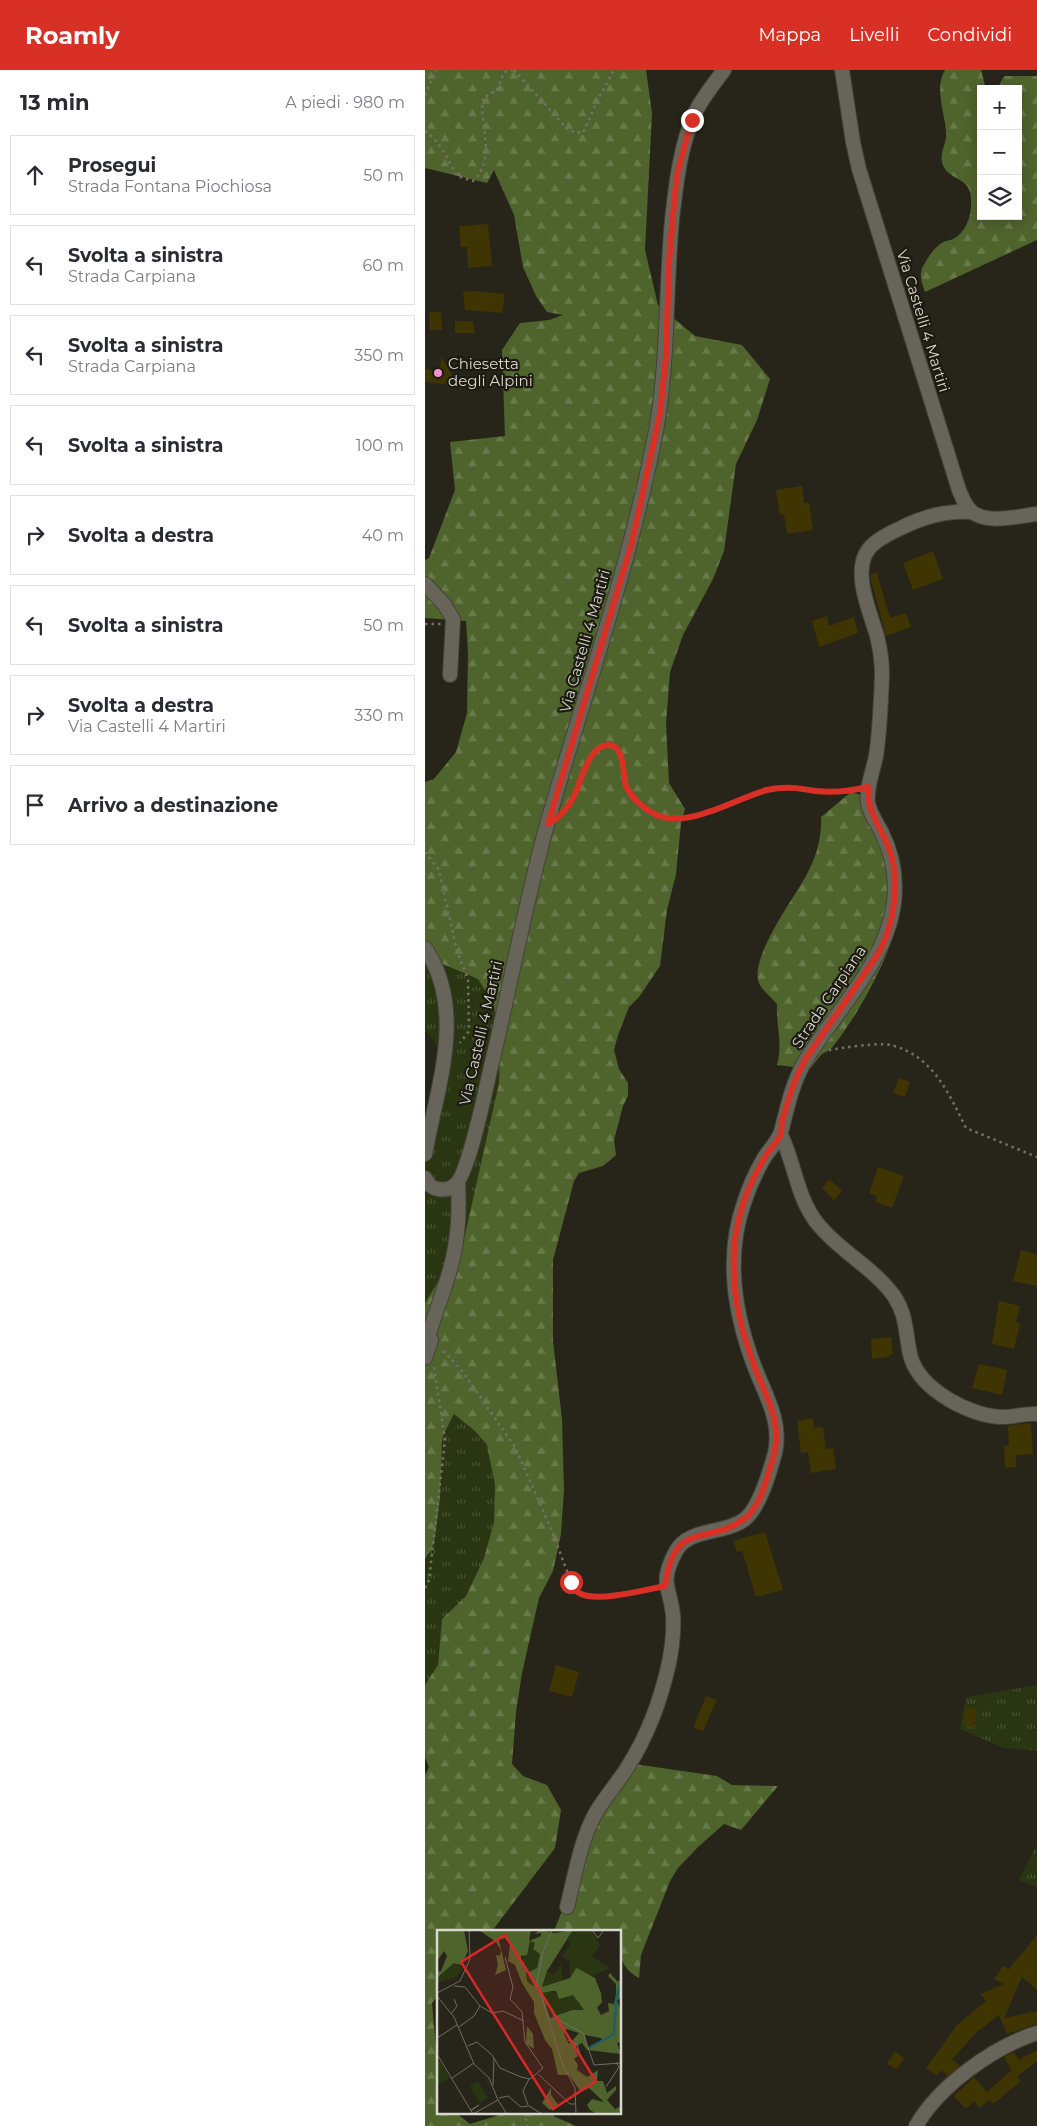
<!DOCTYPE html>
<html lang="it">
<meta charset="utf-8">
<style>
body{margin:0;font-family:Montserrat,sans-serif;background:#f7f7f7;color:#2b2b33}
.controls{position:absolute;right:15px;top:15px;display:grid;overflow:hidden;border-radius:0px;box-shadow:0 2px 12px #0003}
.controls button{width:45px;height:45px;display:grid;place-items:center;padding:0;border:0;border-bottom:1px solid #e1e1e2;background:#fff;color:#2b2b33;font:25px sans-serif}
.stop{position:absolute;width:15px;height:15px;margin:-11px;border:4px solid #d93025;border-radius:50%;background:#fff}
.stop.end{background:#d93025;border-color:#fff;box-shadow:0 1px 5px #0008}
.list{margin:0;padding:0;list-style:none}
h2{display:flex;justify-content:space-between;align-items:center;height:65px;margin:0;padding:0 20px;font-size:21px}
h2 small{font-size:16px;font-weight:400;color:#7c7c81}
.list li{display:grid;grid-template-columns:32px 1fr auto;gap:15px;align-items:center;box-sizing:border-box;height:80px;margin:0 10px 10px;padding:0 10px;border:1px solid #e1e1e2;border-radius:0px}
.list b{display:block;font-size:19px;white-space:nowrap}
.list p{margin:0;font-size:16px;white-space:nowrap;color:#7c7c81}
.list em{font-size:16px;font-style:normal;color:#7c7c81}
.icon{flex:none;width:28px;height:28px;fill:none;stroke:currentColor;stroke-width:2;stroke-linecap:round;stroke-linejoin:round}
.map{position:relative;flex:none;width:612px;height:2056px;overflow:hidden}
header{display:flex;align-items:center;gap:30px;box-sizing:border-box;height:70px;padding:0 25px;background:#d93025;color:#fff}
header strong{font-size:24px}
nav{display:flex;gap:28px;margin-inline-start:auto;font-size:18px}
main{display:flex}
aside{flex:1;background:#fff}
.map>svg:first-child{display:block}
.grass{fill:url(#grass-tufts)}
.forest{fill:url(#forest-firs)}
.building{fill:#3f3503}
.lines{fill:none;stroke-linecap:round;stroke-linejoin:round}
.minor-casing{stroke:#44433a;stroke-width:16}
.path{stroke:#737168;stroke-width:2.5;stroke-dasharray:2.5 4;stroke-linecap:butt}
.minor{stroke:#676559;stroke-width:14}
.route{stroke:#d93025;stroke-width:6}
.poi-dot{fill:#f391d6;stroke:#1d1b11;stroke-width:2}
.labels{text-anchor:middle;stroke-width:4.5;stroke-linejoin:round;paint-order:stroke}
.street-label{font-size:15px;fill:#d9d8d1;stroke:#1d1b11}
.poi-label{font-size:15px;fill:#d9d8d1;stroke:#1d1b11;text-anchor:start}
.inset-river{fill:none;stroke:#1d6064;stroke-width:2.5}
.inset-road{fill:none;stroke:#6e6d63;stroke-width:1}
.view{fill:#d62828;fill-opacity:0.15;stroke:#d62828;stroke-width:2.5}
.inset-edge{fill:none;stroke:#d9d8d1;stroke-width:2.5}
</style>
<header>
<strong>Roamly</strong>
<nav><a>Mappa</a><a>Livelli</a><a>Condividi</a></nav>
</header>
<main>
<aside>
<h2>13 min<small>A piedi · 980 m</small></h2>
<ul class="list">
<li><svg class="icon" aria-label="ahead" viewBox="0 0 24 24"><path d="M12 20V5M6 11l6-6 6 6"/></svg><div><b>Prosegui</b><p>Strada Fontana Piochiosa</p></div><em>50 m</em></li>
<li><svg class="icon" aria-label="left" viewBox="0 0 24 24"><path d="M17 20v-9H6M10 6l-5 5 5 5"/></svg><div><b>Svolta a sinistra</b><p>Strada Carpiana</p></div><em>60 m</em></li>
<li><svg class="icon" aria-label="left" viewBox="0 0 24 24"><path d="M17 20v-9H6M10 6l-5 5 5 5"/></svg><div><b>Svolta a sinistra</b><p>Strada Carpiana</p></div><em>350 m</em></li>
<li><svg class="icon" aria-label="left" viewBox="0 0 24 24"><path d="M17 20v-9H6M10 6l-5 5 5 5"/></svg><div><b>Svolta a sinistra</b></div><em>100 m</em></li>
<li><svg class="icon" aria-label="right" viewBox="0 0 24 24"><path d="M7 20v-9h11M14 6l5 5-5 5"/></svg><div><b>Svolta a destra</b></div><em>40 m</em></li>
<li><svg class="icon" aria-label="left" viewBox="0 0 24 24"><path d="M17 20v-9H6M10 6l-5 5 5 5"/></svg><div><b>Svolta a sinistra</b></div><em>50 m</em></li>
<li><svg class="icon" aria-label="right" viewBox="0 0 24 24"><path d="M7 20v-9h11M14 6l5 5-5 5"/></svg><div><b>Svolta a destra</b><p>Via Castelli 4 Martiri</p></div><em>330 m</em></li>
<li><svg class="icon" aria-label="arrive" viewBox="0 0 24 24"><path d="M6 21V4h12l-3 4 3 4H6"/></svg><div><b>Arrivo a destinazione</b></div></li>
</ul>
</aside>
<div class="map">
<svg width="612" height="2056" viewBox="0 0 612 2056">
<defs>
<pattern id="grass-tufts" width="24" height="20" patternUnits="userSpaceOnUse" patternTransform="scale(1.25)"><rect width="24" height="20" fill="#293611"/><path d="M3 7l-1-3M5 7V3M7 7l1-3M15 17l-1-3M17 17v-4M19 17l1-3" fill="none" stroke="#475233"/></pattern>
<pattern id="forest-firs" width="22" height="20" patternUnits="userSpaceOnUse" patternTransform="scale(1.25)"><rect width="22" height="20" fill="#4f632d"/><path d="M5 1l3.5 6h-7zM16 11l3.5 6h-7z" fill="#68794a"/></pattern>
</defs>
<rect width="100%" height="100%" fill="#27251a"/>
<path class="grass" d="M0 890 13 892 53 909 67 932 75 960 74 1013 39 1169 0 1233V1090L20 986 0 960Z
M30 1343 50 1361 62 1375 70 1415 69 1452 59 1488 41 1526 17 1549 13 1595 0 1615V1489L9 1474 12 1453 15 1428 17 1368Z
M612 1615V1681L579 1678 535 1659 541 1627Z
M612 1775V1817L594 1810Z"/>
<path class="forest" d="M0 0H221L227 43 220 180 233 235 270 266 317 275 345 309 332 350 311 394 299 481 288 509 258 565 245 602 241 653 244 713 260 739 256 753 251 804 242 840 235 896 214 927 204 937 193 965 189 980 194 999 203 1013V1026L198 1036 189 1070 191 1085 178 1096 154 1103 149 1111 128 1190V1271L137 1349 139 1420 136 1464 128 1501 114 1528 97 1603 91 1642 87 1694 98 1706 122 1715 136 1740 130 1778 67 1861H14V1925L7 1933 14 2013V2042H30L45 2054 84 2042H128V2046L151 2056H0V1705L4 1697 0 1688V1615L13 1595 17 1549 41 1526 59 1488 69 1452 70 1415 62 1375 50 1361 29 1344 17 1368 15 1428 12 1453 9 1474 0 1489V1233L39 1169 74 1013 75 960 67 932 53 909 13 892 0 890V712L9 709 31 682 42 643 43 583 41 551 0 548V490L4 488 30 420 25 372 80 366 77 280 95 253 124 250 138 245 122 242 111 226 98 197 89 145 69 100 62 113 0 98Z
M520 0H556L561 19H556V146H593V19H572L579 6H612V170L500 222C498 216 495 209 496 203 496 199 498 196 500 193 503 187 509 179 514 175 518 171 523 171 528 169 542 162 547 144 546 130 546 107 526 111 519 97 513 86 520 77 521 67 522 46 508 20 520 0Z
M426 722 445 728C454 748 469 778 475 798 488 850 440 935 409 975 406 980 402 981 397 984 393 988 389 994 385 999L352 995C358 972 351 957 352 934 346 927 335 919 333 910 328 883 367 831 381 806 391 788 397 768 396 747Z
M209 1694 292 1706 307 1715 353 1716 316 1760 299 1754 273 1777 253 1798 245 1811 216 1885 214 1908C193 1896 195 1883 195 1861H129L174 1747Z"/>
<path class="building" d="M63 154 67 196 43 198 42 177H36L34 156Z
M48 221 80 224 77 243 40 240 38 222Z
M4 242H16L17 260H5Z
M30 251H48L50 263H30Z
M16 286 28 307 21 314 0 312V299L15 301Z
M377 416 379 433H384L388 460 362 464 359 444 355 445 351 420Z
M508 481 518 509 488 520 478 493Z
M452 503 465 548 481 543 486 557 461 566 446 510V504Z
M402 546 404 556 429 547 433 563 394 577 387 551Z
M474 1008 485 1012 480 1027 468 1023Z
M453 1097 479 1106 467 1138 451 1132 452 1126 444 1123Z
M404 1109 417 1121 409 1130 397 1118Z
M596 1180 612 1184V1216L588 1211Z
M574 1231 595 1236 591 1252 595 1254 589 1279 567 1274Z
M466 1267 468 1284 464 1285V1287L447 1289 446 1269Z
M554 1294 582 1300 577 1325 547 1318Z
M388 1348 389 1358 398 1357 401 1379 408 1378 411 1399 386 1403 383 1382 376 1383 372 1351Z
M604 1353 606 1355 608 1384 591 1385V1397L580 1398 579 1376 584 1375 583 1356Z
M340 1462 358 1520 331 1527 317 1480 312 1482 308 1471Z
M131 1595 154 1602 147 1627 124 1621Z
M281 1626 292 1630 278 1661 268 1658Z
M540 1637 552 1639 550 1658 539 1656Z
M612 1865V1920L597 1907 579 1948 612 1941V1954L582 1964 574 1945 553 1961 527 1989 535 1996 523 2006 516 2000 512 2006 501 1998 532 1955 561 1931 556 1924 579 1914 569 1909 578 1896 584 1899Z
M612 1980V1991L592 2007 596 2011 568 2034 564 2030 555 2038 549 2031 541 2039 529 2026 549 2007 562 2022 586 2001 588 2003 579 1987 589 1982 594 1990Z
M470 1981 479 1988 472 1999 462 1994Z"/>
<g class="lines">
<g class="minor-casing">
<path id="minor" d="M417 0 428 72 434 99 534 420C537 427 540 436 546 441 561 455 594 446 612 444
M0 514 19 534 28 549 25 605
M0 878C42 940 12 1017 0 1084
M356 1065C370 1094 372 1128 392 1153 414 1181 448 1197 469 1226 483 1247 480 1266 486 1288 496 1320 546 1347 578 1347 590 1347 600 1343 612 1344
M0 1108C3 1114 6 1118 13 1119 19 1120 26 1119 30 1115 43 1105 60 1022 65 1001 85 918 100 833 123 751 159 626 202 503 228 376 244 301 240 226 247 150 251 115 255 77 269 45 276 29 289 14 299 0
M5 1261C14 1231 27 1202 31 1171 34 1152 34 1132 33 1113
M0 1288 6 1270
M142 1837C150 1806 155 1772 170 1744 179 1728 192 1714 202 1698 222 1667 236 1629 244 1593 247 1578 249 1560 248 1545 245 1516 234 1514 250 1483 262 1457 300 1465 320 1449 335 1437 345 1401 350 1383 357 1352 341 1326 330 1298 310 1246 300 1187 319 1133 324 1117 331 1102 339 1088 344 1080 353 1071 356 1062 362 1039 367 1014 379 993 409 942 461 894 469 833 472 808 468 785 457 763 452 753 445 744 443 733 441 717 448 702 451 686 455 660 456 632 457 605 457 592 455 578 452 566 445 542 427 502 443 480 450 470 465 463 476 458 497 447 523 440 546 442
M491 2056C514 2016 568 1977 612 1963"/>
</g>
<path class="path" d="M89 0 144 61 158 63 171 33 189 0
M0 25 11 0
M0 61C15 71 23 90 32 106L48 111C72 89 54 56 58 28L72 20 79 2 88 0
M0 554H16
M142 737C152 722 163 676 182 675 201 674 197 704 201 716 205 726 217 738 227 743 258 760 309 731 339 721 369 711 399 727 429 721
M0 782 14 800 32 881 43 909 44 961 35 973
M404 980C417 978 454 972 466 975 508 986 523 1022 541 1058L612 1087
M18 1281 35 1298 90 1377 127 1461 146 1512 151 1520 167 1527 229 1518
M0 1518 4 1510 20 1370 9 1297
M140 1861 143 1851
M100 2042 102 2056"/>
<use href="#minor" class="minor"/>
</g>
<g class="lines">
<path class="route" d="M146 1512C148 1517 151 1522 156 1524 174 1532 220 1520 240 1516 249 1448 281 1477 319 1449 336 1437 342 1407 348 1388 358 1356 343 1330 331 1301 326 1287 321 1272 317 1258 310 1233 308 1207 309 1181 311 1148 323 1115 340 1087 344 1079 353 1072 356 1064 357 1060 356 1055 357 1051 363 1030 370 1006 382 987 398 963 415 940 431 916 443 898 457 882 463 861 471 834 474 803 463 776 454 754 442 742 443 717 426 721 409 723 391 721 373 718 360 716 342 720 310 729 267 757 234 746 221 741 206 728 201 716 197 704 201 674 182 675 163 676 155 716 147 730 141 740 133 749 123 754L207 472 235 343 241 287 244 193 250 122 253 100 267 50"/>
</g>
<circle class="poi-dot" cx="13" cy="303" r="5"/>
<g class="labels">
<g class="street-label">
<text transform="translate(498 251) rotate(73)" y="5">Via Castelli 4 Martiri</text>
<text transform="translate(160 571) rotate(-74)" y="5">Via Castelli 4 Martiri</text>
<text transform="translate(404 927) rotate(-56)" y="5">Strada Carpiana</text>
<text transform="translate(56 963) rotate(-77)" y="5">Via Castelli 4 Martiri</text>
</g>
<g class="poi-label">
<text x="23" y="299">Chiesetta<tspan x="23" dy="17">degli Alpini</tspan></text>
</g>
</g>
<g transform="translate(12 1860)">
<rect width="184" height="184" fill="#27251a"/>
<path d="M136 0H155L163 15 155 26 172 38 156 46 142 39 137 41 133 48V32L125 26 134 13 131 10ZM93 11 99 13 97 19 103 24 100 38 92 42 98 57 90 51 88 34 84 31ZM18 32 26 39 20 47 1 53 0 48ZM124 34 126 50 105 57 110 41 117 45ZM114 61 125 67 136 65 147 81 135 80 113 88 105 63Z" fill="#293611"/>
<path d="M0 0H27L31 21 24 35 17 33 0 48V42L4 41 10 26 7 21 0 31ZM42 0H94L92 11 104 6V3L97 4 103 0 118 3 136 0 110 41 105 57 133 48 139 38 142 39 158 48 164 63 165 72 160 78 164 85 172 81 171 73 177 74 179 64V54L171 46 173 43 181 52 184 48V67L180 71 184 80V112L180 113 184 124 150 120 145 113 137 117 141 126 137 129 141 135 140 140 150 147 161 140 160 151H166L170 163 179 156V160L170 170 178 179 184 176V184H160L153 180 150 175 155 169 167 172 152 158 144 162 132 145H121L115 119 108 110 97 83V72L85 53 78 35 71 31 73 14 68 8 62 10 69 40 58 45 61 35 59 25 63 26 64 20 59 12ZM93 11 98 13 96 19 103 24 100 38 92 42 97 57 90 51 88 34 84 31V26L90 25ZM115 61H119L122 69 136 65 147 80H135L113 88 105 63ZM129 99 142 103 132 114 127 104ZM148 105 164 108 165 111 151 118ZM90 96 96 104 97 119 89 114ZM114 158V165L122 176 113 180 105 173Z" fill="#4f632d" fill-rule="evenodd"/>
<path d="M3 131 13 148 1 155 0 133Z" fill="#293611"/>
<path d="M41 151 51 168 42 173 33 156Z" fill="#293611"/>
<path class="inset-river" d="M152 118 177 104 179 71 184 52"/>
<path class="inset-road" d="M155 0 161 8 167 0M17 56 28 57 43 76M102 61 100 51 106 22 115 0M103 62 126 135 138 158 139 184M0 63 23 51 33 29 32 0M0 66 17 87 37 134 52 148 61 170M108 74 111 73 118 88 146 103 157 135 184 133M14 84 20 76 17 69M22 97 37 86 43 76 55 83 66 81 87 91M0 108 20 95M131 110 140 115 143 124M31 116 40 112 55 125 63 138 84 147 93 149 106 138 88 112 85 82 73 69 76 57 68 27M0 124 36 184M101 144 133 174H139M15 148 37 133M56 155 57 128M169 157 182 137 179 132M62 168 71 166 84 177 92 176 105 184M61 170 70 184M91 175 86 161 92 149M34 180 42 175 35 180M36 184 61 170"/>
<path class="view" d="M68 5 159 151 116 179 24 32Z"/>
<rect width="184" height="184" class="inset-edge"/>
</g>
</svg>
<div class="controls">
<button>+</button>
<button>−</button>
<button><svg class="icon" aria-label="layers" viewBox="0 0 24 24"><path d="M12 4l9 5-9 5-9-5zM3 14l9 5 9-5"/></svg></button>
</div>
<div class="stop" style="left:146px;top:1512px"></div>
<div class="stop end" style="left:267px;top:50px"></div>
</div>
</main>
